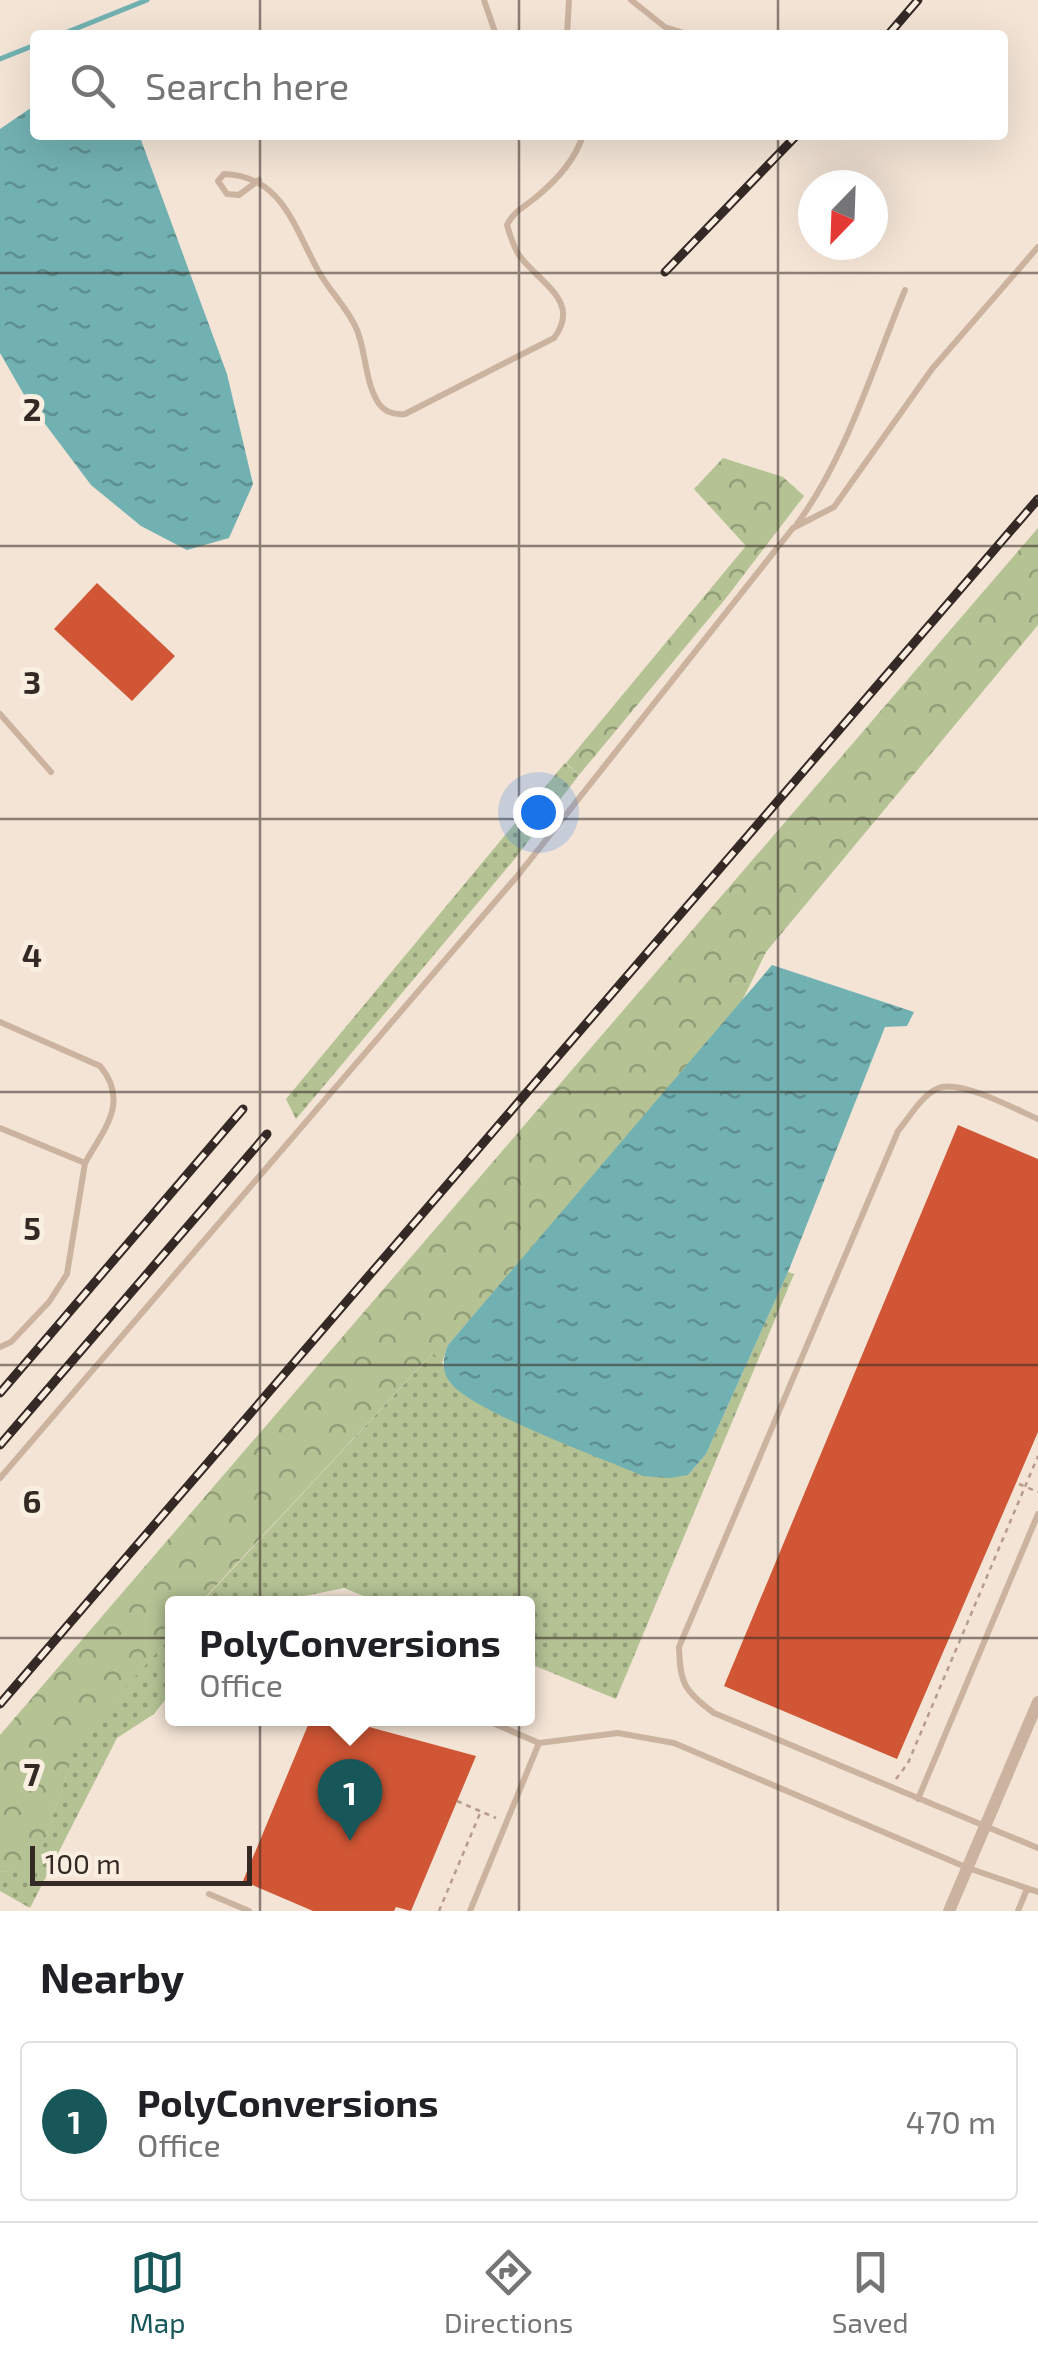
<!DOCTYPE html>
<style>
body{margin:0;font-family:"Exo 2",sans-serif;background:#f2f2f2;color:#202124}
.compass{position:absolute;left:798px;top:170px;width:90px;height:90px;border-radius:50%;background:#fff;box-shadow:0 10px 40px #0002;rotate:203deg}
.scale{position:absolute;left:30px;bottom:25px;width:222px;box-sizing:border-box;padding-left:10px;border:5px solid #342924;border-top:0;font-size:28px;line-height:35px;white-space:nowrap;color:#342924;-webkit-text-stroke:8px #faeee1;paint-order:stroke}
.you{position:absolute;left:538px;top:812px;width:35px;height:35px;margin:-25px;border:8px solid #fff;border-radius:50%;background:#1a73e8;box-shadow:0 0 0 15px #1a73e833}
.badge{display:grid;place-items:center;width:65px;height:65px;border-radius:50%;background:#175659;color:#fff;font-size:32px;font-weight:700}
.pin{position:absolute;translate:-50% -82px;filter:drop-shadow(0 2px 5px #0008)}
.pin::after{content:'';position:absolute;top:52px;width:35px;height:30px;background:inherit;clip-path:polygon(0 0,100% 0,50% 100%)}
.popup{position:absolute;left:165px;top:1596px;width:370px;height:130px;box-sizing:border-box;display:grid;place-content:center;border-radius:10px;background:#fff;filter:drop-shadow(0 2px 8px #0005);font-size:32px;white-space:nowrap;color:#757577}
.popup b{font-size:38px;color:#202124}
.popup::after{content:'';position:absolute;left:50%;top:100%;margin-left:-20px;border:20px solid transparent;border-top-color:#fff}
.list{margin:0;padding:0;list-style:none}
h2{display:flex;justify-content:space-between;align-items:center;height:130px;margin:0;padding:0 40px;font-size:42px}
h2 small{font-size:32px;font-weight:400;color:#757577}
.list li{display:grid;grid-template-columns:65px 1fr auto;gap:30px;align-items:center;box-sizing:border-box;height:160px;margin:0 20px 20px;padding:0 20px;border:2px solid #e0e0e0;border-radius:10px}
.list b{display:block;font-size:38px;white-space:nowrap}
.list p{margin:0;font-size:32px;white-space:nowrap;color:#757577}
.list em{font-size:32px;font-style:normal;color:#757577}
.icon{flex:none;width:55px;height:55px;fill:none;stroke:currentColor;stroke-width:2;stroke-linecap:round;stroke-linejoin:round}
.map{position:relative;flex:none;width:1038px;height:1911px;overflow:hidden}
.search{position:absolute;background:#fff;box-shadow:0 10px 40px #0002;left:30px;right:30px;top:30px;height:110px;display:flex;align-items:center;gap:25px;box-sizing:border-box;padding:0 35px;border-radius:10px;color:#757577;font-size:38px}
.sheet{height:310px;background:#fff}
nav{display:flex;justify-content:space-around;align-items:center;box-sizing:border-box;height:140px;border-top:2px solid #e0e0e0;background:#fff;font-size:28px;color:#757577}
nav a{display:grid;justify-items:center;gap:5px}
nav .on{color:#175659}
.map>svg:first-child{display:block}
.grass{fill:url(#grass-dots)}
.forest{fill:url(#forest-crowns)}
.water{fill:url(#water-ripples)}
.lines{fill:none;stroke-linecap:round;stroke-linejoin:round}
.stream{stroke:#72b1b2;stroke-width:5}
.building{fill:#d05635}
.path{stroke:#b79c8b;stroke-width:2.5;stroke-dasharray:5 5;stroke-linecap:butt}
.service{stroke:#cbb3a0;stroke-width:6}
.minor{stroke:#cbb3a0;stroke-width:12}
.rail-casing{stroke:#342924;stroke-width:9}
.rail{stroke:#faeee1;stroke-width:5;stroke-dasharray:15;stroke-linecap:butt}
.grid{fill:none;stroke:#342924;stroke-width:2.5;stroke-opacity:0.55}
.grid-label{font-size:32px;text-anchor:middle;font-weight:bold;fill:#342924;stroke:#faeee1;stroke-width:10;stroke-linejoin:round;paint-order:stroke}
</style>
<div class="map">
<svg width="1038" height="1911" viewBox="0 0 1038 1911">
<defs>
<pattern id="grass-dots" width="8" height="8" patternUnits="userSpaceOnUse" patternTransform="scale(2.5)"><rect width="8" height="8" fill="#b4c294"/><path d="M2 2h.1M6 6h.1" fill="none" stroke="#939e79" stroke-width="1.8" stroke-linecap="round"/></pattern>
<pattern id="forest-crowns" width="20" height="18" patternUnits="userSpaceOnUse" patternTransform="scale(2.5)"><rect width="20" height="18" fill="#b4c294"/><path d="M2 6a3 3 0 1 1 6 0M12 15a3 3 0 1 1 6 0" fill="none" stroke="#939e79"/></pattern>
<pattern id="water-ripples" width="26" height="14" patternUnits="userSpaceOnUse" patternTransform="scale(2.5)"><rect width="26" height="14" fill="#72b1b2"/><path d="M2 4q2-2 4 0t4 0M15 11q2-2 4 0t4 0" fill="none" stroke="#5e9091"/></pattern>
</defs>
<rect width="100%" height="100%" fill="#f3e4d5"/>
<path class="grass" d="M565 763 579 775 513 861 296 1119 286 1099Z
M788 1272 794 1274 616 1699 528 1663V1604L381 1603 344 1588 270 1603 200 1604 434 1352 442 1363 450 1383 688 1475 706 1454Z
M172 1635V1691L154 1714 117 1738 30 1908 0 1891V1872L35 1868 69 1768 68 1751Z"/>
<path class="forest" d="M723 458 783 477 804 496 726 598 579 775 566 763 746 546 694 489Z
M1038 528V625L766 952 741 1003 448 1345 442 1363 433 1353 200 1603 172 1604V1635L69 1751V1768L35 1869 0 1872V1735Z"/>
<path class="water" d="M35 105V135H137L141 140 227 374 253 484 229 538 187 550 141 526 91 485 27 400 0 353V129Z
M772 965 914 1012 907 1026 885 1027 788 1272 706 1454 688 1475 669 1478 643 1476C604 1459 468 1410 449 1381 441 1369 443 1358 448 1345Z"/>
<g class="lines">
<path class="stream" d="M60 35 147 0
M0 59 35 45"/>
</g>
<path class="building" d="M97 583 175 656 132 701 54 629Z
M958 1125 1038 1159V1432L897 1759 724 1686Z
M311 1718H336L476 1756 411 1911 396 1907 394 1911H313L243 1881Z"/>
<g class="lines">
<path class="path" d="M1019 1484 1038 1492
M896 1779 908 1763 1038 1456
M457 1801 496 1818
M439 1911 481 1811"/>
<path class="service" d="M484 0 496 35
M631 0 675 35
M668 28 691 35
M567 35 569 0
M259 180 239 195 227 194 218 181 224 174C283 176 294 228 319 272 330 292 348 308 357 330 366 352 365 383 379 404 385 412 395 415 405 414L554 338C582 301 539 283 519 255 513 246 510 235 507 225 514 211 523 208 535 198 556 181 575 161 583 135
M797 524C847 456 873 367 905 290
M0 714 51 772
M0 1022 100 1066C130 1102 104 1129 85 1163L0 1128
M1038 1119C1015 1109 965 1082 942 1087 924 1091 909 1118 898 1131L679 1647C680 1683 684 1691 714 1713L1038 1848
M0 1347 11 1342 49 1302 67 1274 85 1163
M0 1478 519 874 793 528 834 507 932 369 1038 247
M481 1718 539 1743 618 1733 674 1743 968 1868 1038 1892
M918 1799 1038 1514
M209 1894 249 1911
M470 1911 539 1743
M1018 1911 1027 1889"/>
<path class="minor" d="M949 1911 1038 1702"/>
<g class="rail-casing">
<path id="rail" d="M888 35 918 0
M665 272 797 135
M0 1393 243 1109
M0 1445 267 1134
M0 1704 1038 499"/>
</g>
<use href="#rail" class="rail"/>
</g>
<path class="grid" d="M260 0V35M519 0V35M778 0V35M260 135V1911M519 135V1911M778 135V1911M0 273H1038M0 546H1038M0 819H1038M0 1092H1038M0 1365H1038M0 1638H1038"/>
<g class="grid-label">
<text x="32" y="421">2</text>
<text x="32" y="694">3</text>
<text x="32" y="967">4</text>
<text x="32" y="1240">5</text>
<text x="32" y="1513">6</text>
<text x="32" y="1786">7</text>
</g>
</svg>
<svg class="compass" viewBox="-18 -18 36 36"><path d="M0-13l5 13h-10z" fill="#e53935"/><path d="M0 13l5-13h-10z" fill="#757577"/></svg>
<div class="scale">100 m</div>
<div class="you"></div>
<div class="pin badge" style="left:350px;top:1841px">1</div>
<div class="popup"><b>PolyConversions</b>Office</div>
<div class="search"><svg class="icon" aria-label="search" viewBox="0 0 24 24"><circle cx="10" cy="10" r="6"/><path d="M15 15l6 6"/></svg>Search here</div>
</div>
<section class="sheet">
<h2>Nearby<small></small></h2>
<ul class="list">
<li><span class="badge">1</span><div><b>PolyConversions</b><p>Office</p></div><em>470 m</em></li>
</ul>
</section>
<nav>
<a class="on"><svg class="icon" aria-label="map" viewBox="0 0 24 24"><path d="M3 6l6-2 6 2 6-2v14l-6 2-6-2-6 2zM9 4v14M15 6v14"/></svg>Map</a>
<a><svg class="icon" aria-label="directions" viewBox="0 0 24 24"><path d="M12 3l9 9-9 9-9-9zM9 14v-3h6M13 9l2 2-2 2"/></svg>Directions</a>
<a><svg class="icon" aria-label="saved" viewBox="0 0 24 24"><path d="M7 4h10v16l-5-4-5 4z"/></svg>Saved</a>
</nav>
